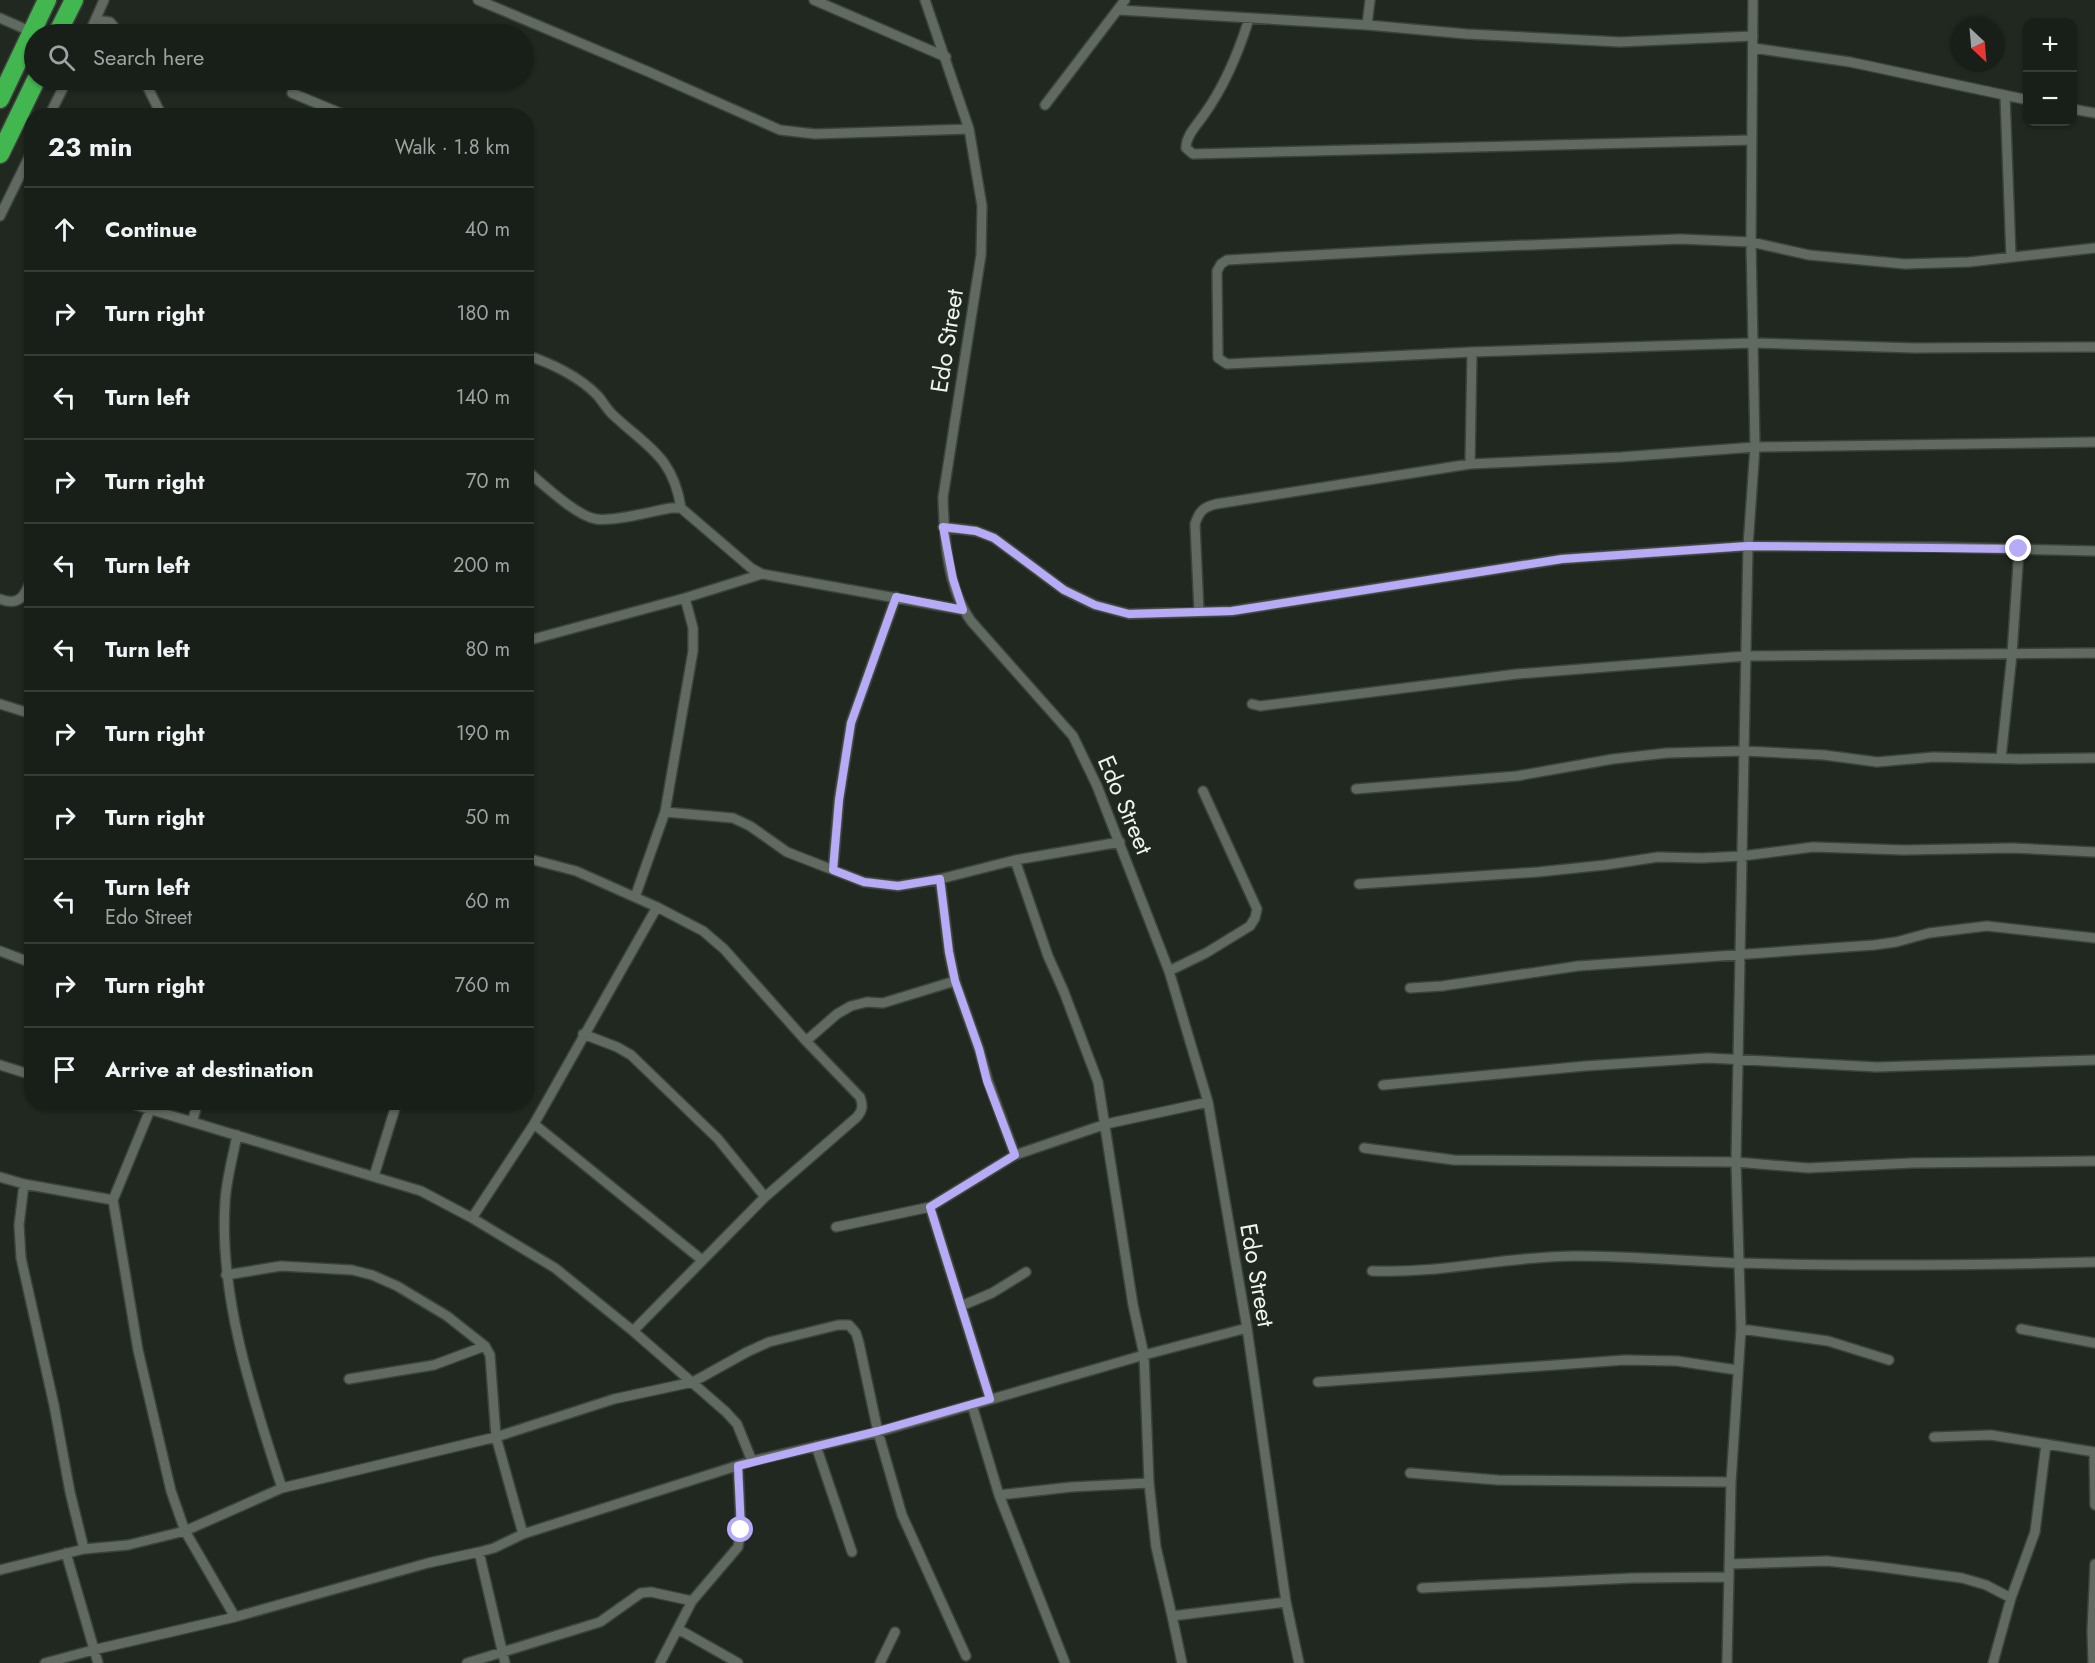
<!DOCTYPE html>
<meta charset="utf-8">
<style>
body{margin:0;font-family:Jost,sans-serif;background:#212721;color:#f1f3f6}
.controls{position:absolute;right:18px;top:18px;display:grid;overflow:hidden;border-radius:12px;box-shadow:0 2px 4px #0004}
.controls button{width:54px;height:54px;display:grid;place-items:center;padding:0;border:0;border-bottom:2px solid #363c37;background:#181e18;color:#f1f3f6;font:30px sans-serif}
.compass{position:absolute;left:1951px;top:18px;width:54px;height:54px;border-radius:50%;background:#181e18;box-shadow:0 2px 4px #0004;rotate:154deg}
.stop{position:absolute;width:18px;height:18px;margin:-14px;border:4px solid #b7abf7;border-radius:50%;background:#fff}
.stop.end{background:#b7abf7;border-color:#fff;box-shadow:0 2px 6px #0008}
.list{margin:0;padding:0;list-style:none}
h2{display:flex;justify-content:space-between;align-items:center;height:78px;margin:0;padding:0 24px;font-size:26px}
h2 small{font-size:20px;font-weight:400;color:#9fa2a2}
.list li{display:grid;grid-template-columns:39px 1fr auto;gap:18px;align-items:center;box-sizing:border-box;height:84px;padding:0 24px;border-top:2px solid #363c37}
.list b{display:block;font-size:22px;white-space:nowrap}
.list p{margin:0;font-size:20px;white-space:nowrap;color:#9fa2a2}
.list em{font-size:20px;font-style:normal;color:#9fa2a2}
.icon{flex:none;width:33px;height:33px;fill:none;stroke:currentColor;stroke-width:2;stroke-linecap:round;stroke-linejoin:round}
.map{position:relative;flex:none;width:2095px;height:1663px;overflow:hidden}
.search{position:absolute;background:#181e18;box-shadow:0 2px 4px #0004;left:24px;top:24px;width:510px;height:66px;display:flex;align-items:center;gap:15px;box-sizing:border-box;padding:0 21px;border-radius:33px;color:#9fa2a2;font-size:22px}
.panel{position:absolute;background:#181e18;box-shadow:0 2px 4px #0004;left:24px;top:108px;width:510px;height:1002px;border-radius:24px}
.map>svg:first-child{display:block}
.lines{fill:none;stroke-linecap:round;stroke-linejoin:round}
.street-casing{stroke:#3c433c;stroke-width:12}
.highway-casing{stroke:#3c433c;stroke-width:21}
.street{stroke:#616a61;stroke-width:9}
.highway{stroke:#43b74f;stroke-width:18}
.route{stroke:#b7abf7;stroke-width:8}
.labels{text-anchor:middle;stroke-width:6;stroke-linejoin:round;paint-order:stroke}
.street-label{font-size:24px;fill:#eef3ee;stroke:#202820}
</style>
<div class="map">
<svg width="2095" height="1663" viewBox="0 0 2095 1663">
<rect width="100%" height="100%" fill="#202820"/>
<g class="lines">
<g class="street-casing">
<path id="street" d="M478 0 649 72 780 130 815 134 969 129
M814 0 946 57
M925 0 969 129 982 206 981 255 943 497C944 538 947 587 971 621L1073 736 1097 786 1169 971 1208 1102 1247 1328 1286 1602 1299 1663
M1119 10 1367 25 1467 34 1620 42 1753 36
M0 18 32 32
M1249 19C1238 54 1225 86 1203 116 1196 126 1186 136 1186 148L1193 154 1752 140
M96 20 110 22 120 34
M1367 25 1370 0
M89 34 104 0
M1753 48 1850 62 2028 100
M144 80 162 116
M292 93 347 116
M2005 96 2011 257
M1045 105 1125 0
M2072 109 2095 113
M49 116 67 80
M0 216 32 151
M2095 248 1969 262 1905 264 1809 255 1751 242 1680 239 1426 249 1227 260 1221 264 1217 271 1218 358 1227 364 1472 352 1752 343 1915 348 2095 347
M526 355C551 363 580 377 598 396 603 402 607 409 612 414 647 447 673 456 681 508
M1470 464 1472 352
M526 470C542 483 576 516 596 519 614 522 652 511 671 508H681L751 568 762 574 963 610
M943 527 976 531 994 538 1064 590 1095 605 1129 614 1232 611 1562 559 1748 546 1937 547 2095 551
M0 599C20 607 25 595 32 578
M1199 612 1195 524C1199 512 1203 507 1216 504L1470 464 1621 457 1755 447 2095 442
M526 641 685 598 762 574
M0 704 32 714
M1252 704 1260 706 1517 674 1746 656 2095 653
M2001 758 2012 654 2019 549
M1356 789 1517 776 1613 759 1667 753 1744 751 1824 755 1877 762 1934 757 2021 759 2095 758
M665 812 733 818 750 826 787 852 864 882 898 886 940 879 1015 860 1120 842
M1015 860 1048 956 1064 992 1098 1082 1133 1305 1144 1355 1149 1483 1156 1547 1172 1616 1286 1602
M833 870 839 799 851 723 896 597
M940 879 949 952 955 981 979 1049 988 1081 1015 1155
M1359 884 1538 872 1605 865 1658 857 1702 858 1742 856 1813 847 1904 850 2012 848 2095 852
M635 897 665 812 693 651V628L685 598
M0 951 32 963
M1169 971 1206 953 1250 926 1255 918 1257 909 1203 791
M1410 988 1442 986 1578 966 1874 945 1896 942 1929 933 1987 926 2095 938
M583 1034 617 1047 631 1055 718 1139 765 1197
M806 1041 837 1014 851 1006 867 1002 883 1003 955 981
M0 1065 32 1075
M1383 1085 1585 1066 1708 1058 1877 1067 2095 1060
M126 1102 421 1191 472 1218 555 1268 633 1331 765 1197 857 1117C863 1110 863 1105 860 1097L806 1041 724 949 703 931 657 907 576 871 526 858
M192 1122 198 1102
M534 1124 702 1260
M237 1135C233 1157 226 1180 225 1203 219 1298 253 1399 282 1488
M1364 1148 1454 1160 1736 1162 1808 1168 1912 1163 2095 1161
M374 1176 397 1102
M0 1177 24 1184 113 1200 150 1110
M24 1184 19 1225 21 1258 54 1405 70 1492 84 1549
M113 1200 138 1350 171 1491 185 1531 235 1617
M930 1207 990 1399
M472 1218 534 1124 657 907
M836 1227 930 1207 1015 1155 1106 1124 1208 1102
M1372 1271C1441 1274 1508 1256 1576 1256 1631 1256 1685 1261 1740 1263 1858 1267 1977 1265 2095 1262
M226 1275 281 1266 352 1270 372 1275 397 1286 447 1316 485 1346 490 1355 496 1437 523 1534
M961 1306 992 1293 1026 1272
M1741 1329 1828 1341 1889 1360
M2021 1329 2095 1343
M633 1331 726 1412 737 1424 752 1461
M349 1379 434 1365 485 1346
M1318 1382 1625 1360 1677 1361 1737 1370
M972 1405 999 1495 1065 1663
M1934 1437 1991 1435 2095 1452
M816 1446 852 1552
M2094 1452 2095 1505
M1410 1473 1498 1480 1731 1482
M999 1495 1071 1487 1149 1483
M479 1552 505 1663
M66 1553 98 1663
M1729 1564 1827 1561 1873 1566 1962 1578 1986 1585 2011 1598
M0 1570 84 1549 128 1545 185 1531 282 1488 496 1437 614 1399 693 1382 747 1352 769 1342 838 1325H849L856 1333 859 1343 878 1432 902 1515 966 1656
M1422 1588 1633 1578 1729 1577
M1172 1616 1182 1663
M678 1629 738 1663
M45 1663 93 1650 235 1617 428 1563 479 1552 494 1548 523 1534 752 1461 878 1432 1144 1355 1247 1328
M467 1663 600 1622 641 1593 651 1592 692 1601
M660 1663 692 1601 738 1547 741 1530 738 1466
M880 1663 895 1632
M1727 1663 1731 1482 1741 1329 1736 1162 1748 546 1755 447 1751 242 1753 0
M1993 1663 2011 1598 2035 1532 2046 1444
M2093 1663 2092 1631 2095 1564"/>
</g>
<g class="highway-casing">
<path id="highway" d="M57 34 74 0
M0 99 47 0
M0 154 36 80"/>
</g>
<use href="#street" class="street"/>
<use href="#highway" class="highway"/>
</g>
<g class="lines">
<path class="route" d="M741 1530 738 1466 878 1431 990 1399 930 1207 1015 1155 987 1081 979 1049 955 981 949 952 940 879 898 886 864 882 833 870 839 800 851 723 896 597 963 610 953 579 943 527 976 531 994 538 1064 590 1095 605 1129 614 1232 611 1562 559 1748 546 2019 549"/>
</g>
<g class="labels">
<g class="street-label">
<text transform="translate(947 341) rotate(-81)" y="8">Edo Street</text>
<text transform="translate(1125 805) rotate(67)" y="8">Edo Street</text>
<text transform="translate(1257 1275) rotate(80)" y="8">Edo Street</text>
</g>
</g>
</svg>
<div class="controls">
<button>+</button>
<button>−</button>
</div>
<svg class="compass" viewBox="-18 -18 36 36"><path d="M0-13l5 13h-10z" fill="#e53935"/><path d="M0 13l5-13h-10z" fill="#9fa2a2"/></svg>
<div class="stop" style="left:741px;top:1530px"></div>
<div class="stop end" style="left:2019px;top:549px"></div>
<div class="search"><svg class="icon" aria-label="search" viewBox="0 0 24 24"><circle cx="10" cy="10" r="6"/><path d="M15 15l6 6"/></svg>Search here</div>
<section class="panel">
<h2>23 min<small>Walk · 1.8 km</small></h2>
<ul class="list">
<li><svg class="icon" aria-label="ahead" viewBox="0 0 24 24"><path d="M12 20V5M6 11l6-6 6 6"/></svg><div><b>Continue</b></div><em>40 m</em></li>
<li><svg class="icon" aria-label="right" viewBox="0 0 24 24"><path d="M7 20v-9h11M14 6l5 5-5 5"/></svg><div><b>Turn right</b></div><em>180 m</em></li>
<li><svg class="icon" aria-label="left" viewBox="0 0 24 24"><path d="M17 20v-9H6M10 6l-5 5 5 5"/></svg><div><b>Turn left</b></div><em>140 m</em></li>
<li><svg class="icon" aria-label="right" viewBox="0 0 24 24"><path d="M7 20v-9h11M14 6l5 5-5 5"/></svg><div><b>Turn right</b></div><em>70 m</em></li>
<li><svg class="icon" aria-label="left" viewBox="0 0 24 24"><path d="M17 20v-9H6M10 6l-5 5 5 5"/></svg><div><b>Turn left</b></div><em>200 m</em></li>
<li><svg class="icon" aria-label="left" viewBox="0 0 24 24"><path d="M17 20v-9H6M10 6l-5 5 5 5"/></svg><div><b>Turn left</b></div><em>80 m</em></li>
<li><svg class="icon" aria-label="right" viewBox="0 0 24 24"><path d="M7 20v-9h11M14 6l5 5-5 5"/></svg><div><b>Turn right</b></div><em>190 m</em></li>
<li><svg class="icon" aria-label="right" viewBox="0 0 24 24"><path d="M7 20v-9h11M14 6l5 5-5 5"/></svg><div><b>Turn right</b></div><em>50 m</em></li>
<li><svg class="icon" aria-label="left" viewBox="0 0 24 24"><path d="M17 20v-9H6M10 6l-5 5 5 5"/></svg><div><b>Turn left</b><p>Edo Street</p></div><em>60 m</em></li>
<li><svg class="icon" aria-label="right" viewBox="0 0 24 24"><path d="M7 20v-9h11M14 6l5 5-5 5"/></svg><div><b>Turn right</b></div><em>760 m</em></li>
<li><svg class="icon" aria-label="arrive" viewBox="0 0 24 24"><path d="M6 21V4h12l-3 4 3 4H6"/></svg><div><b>Arrive at destination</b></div></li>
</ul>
</section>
</div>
